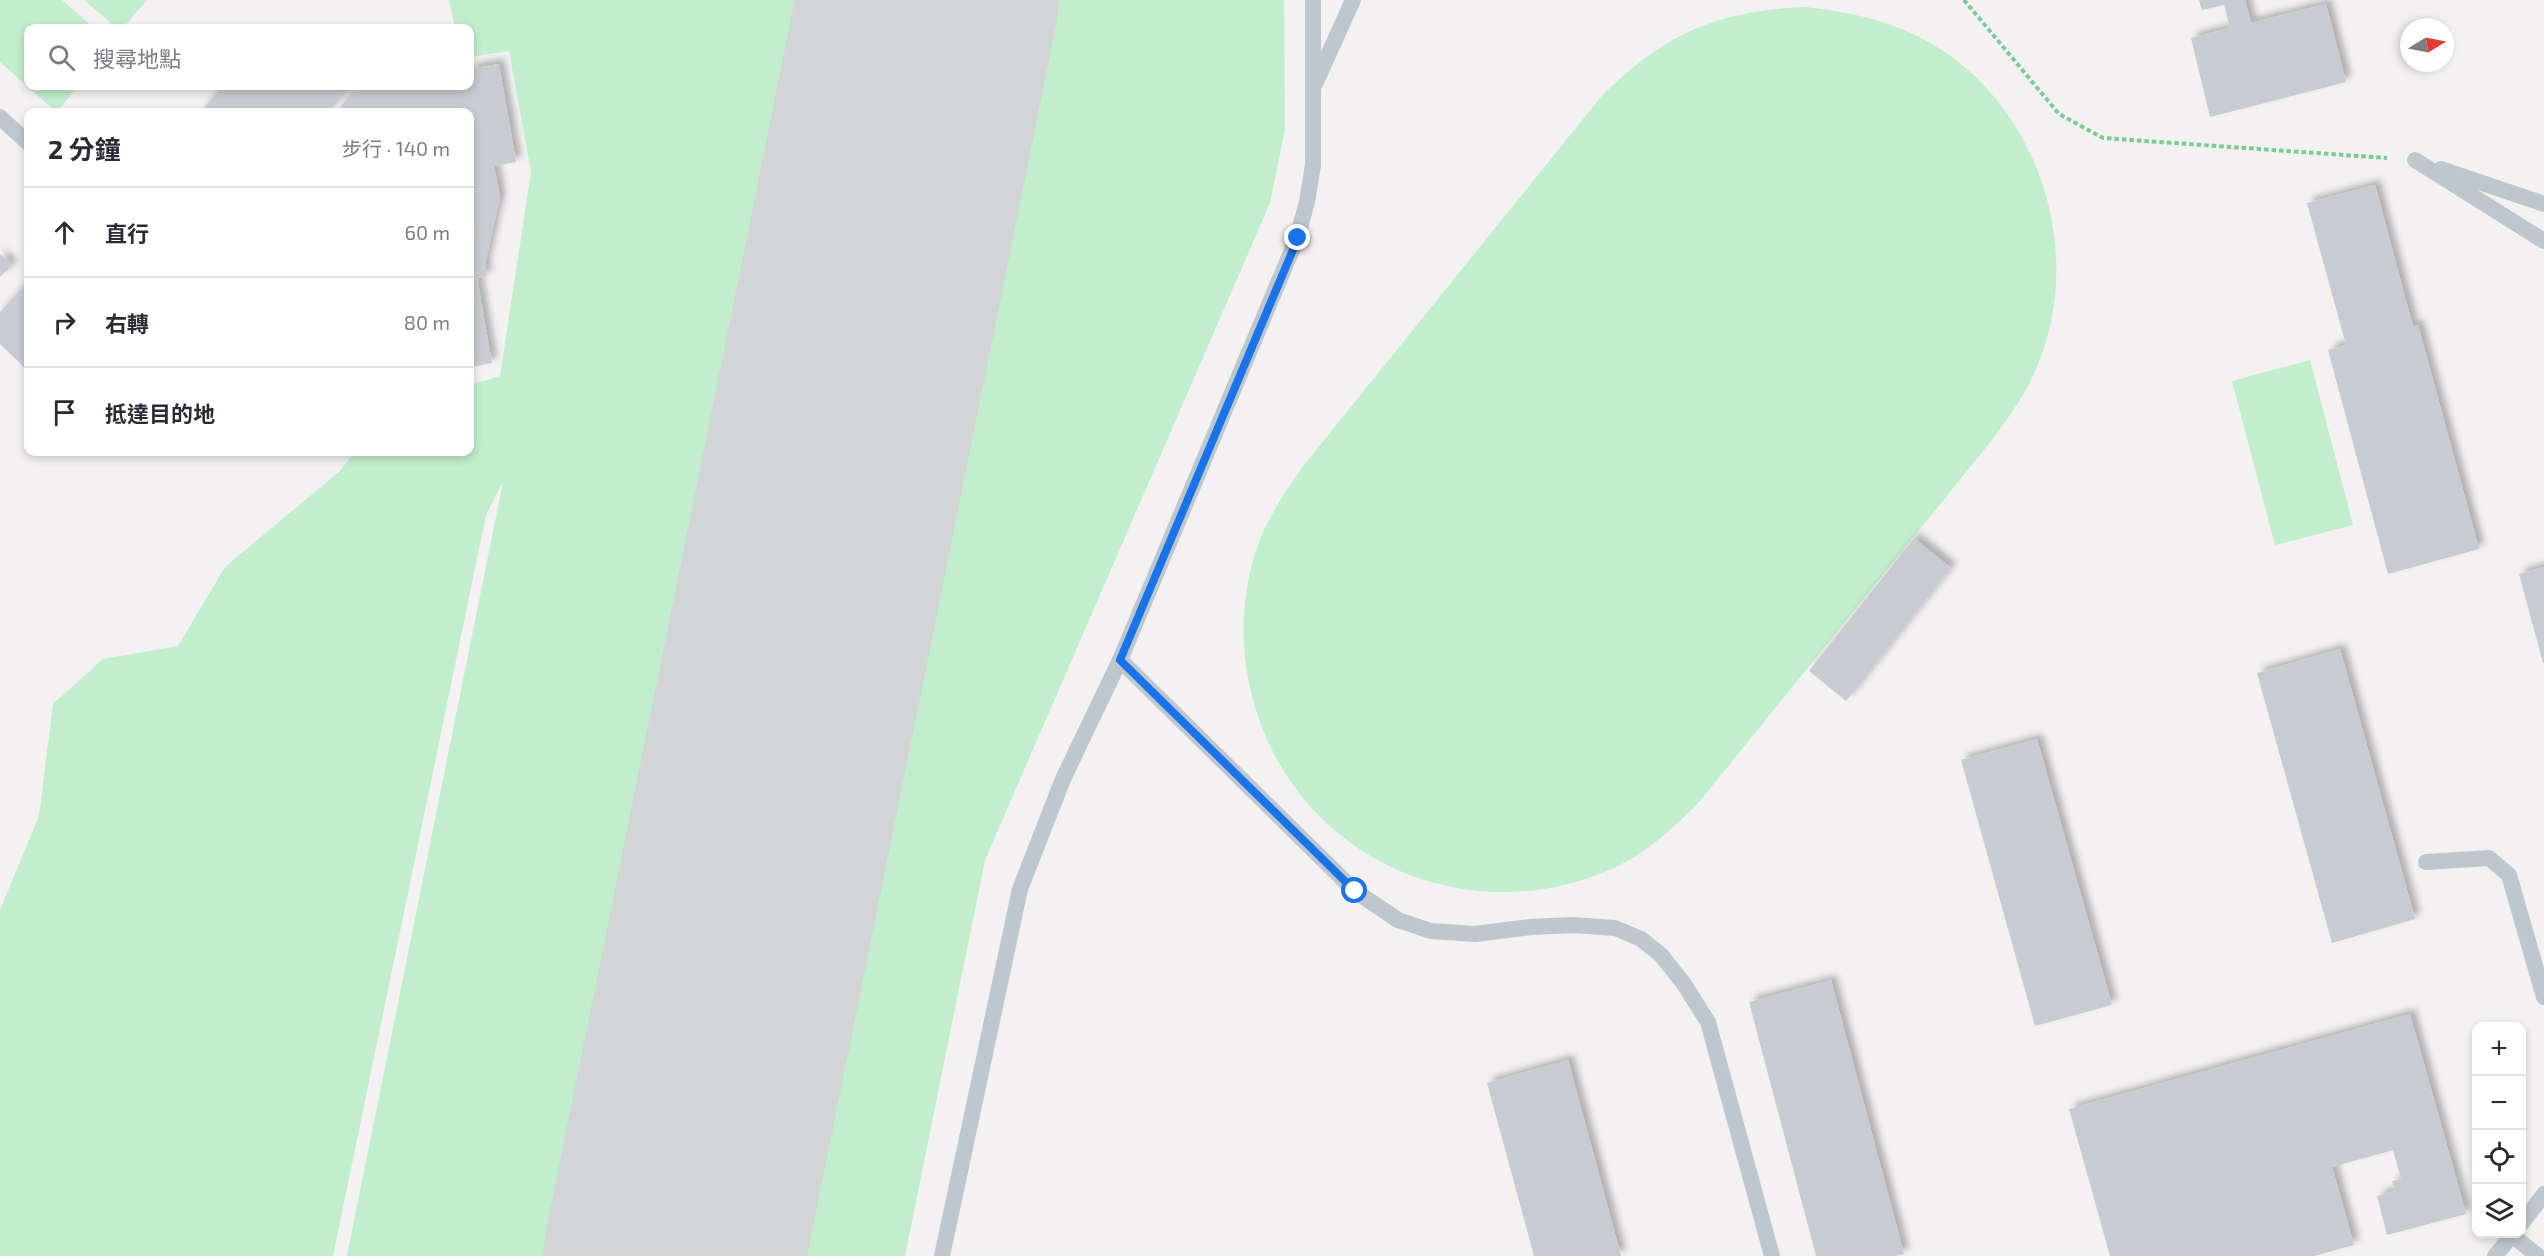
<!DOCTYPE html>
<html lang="zh-TW">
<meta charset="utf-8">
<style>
body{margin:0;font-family:"Exo 2","Noto Sans TC",sans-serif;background:#f7f7f7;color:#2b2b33}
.controls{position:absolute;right:18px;bottom:18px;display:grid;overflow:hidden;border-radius:12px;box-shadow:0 3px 9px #0003}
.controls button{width:54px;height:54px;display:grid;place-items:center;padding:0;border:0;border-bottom:2px solid #e1e1e2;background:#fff;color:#2b2b33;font:30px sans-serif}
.compass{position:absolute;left:2400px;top:18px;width:54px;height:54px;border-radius:50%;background:#fff;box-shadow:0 3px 9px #0003;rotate:80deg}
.stop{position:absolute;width:18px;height:18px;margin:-14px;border:4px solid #1a73e8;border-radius:50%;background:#fff}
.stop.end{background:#1a73e8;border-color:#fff;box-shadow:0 2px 6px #0008}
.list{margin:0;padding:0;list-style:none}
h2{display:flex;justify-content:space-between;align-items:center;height:78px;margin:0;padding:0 24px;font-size:26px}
h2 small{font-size:20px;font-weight:400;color:#7c7c81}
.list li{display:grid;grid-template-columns:39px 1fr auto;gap:18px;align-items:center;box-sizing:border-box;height:90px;padding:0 24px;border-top:2px solid #e1e1e2}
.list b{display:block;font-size:22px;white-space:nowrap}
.list em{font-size:20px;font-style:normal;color:#7c7c81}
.icon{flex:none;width:33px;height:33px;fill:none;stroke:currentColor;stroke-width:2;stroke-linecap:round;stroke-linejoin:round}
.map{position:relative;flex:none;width:2544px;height:1256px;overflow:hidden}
.search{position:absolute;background:#fff;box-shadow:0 3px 9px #0003;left:24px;top:24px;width:450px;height:66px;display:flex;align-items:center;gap:15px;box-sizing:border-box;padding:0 21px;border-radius:12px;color:#7c7c81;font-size:22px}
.panel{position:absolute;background:#fff;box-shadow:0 3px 9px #0003;left:24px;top:108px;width:450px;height:348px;border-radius:12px}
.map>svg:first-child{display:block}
.green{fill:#c1eecc}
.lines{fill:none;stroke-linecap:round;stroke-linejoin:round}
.runway{stroke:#d3d4d6;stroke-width:261}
.building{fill:#c8ccd0;filter:url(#shadow)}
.path{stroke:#7acb98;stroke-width:4;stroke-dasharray:4.5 3;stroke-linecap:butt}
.lane{stroke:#bdc7cd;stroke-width:16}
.route{stroke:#1a73e8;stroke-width:8}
</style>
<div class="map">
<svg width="2544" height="1256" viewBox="0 0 2544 1256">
<defs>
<filter id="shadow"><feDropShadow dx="5.5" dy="-5.5" stdDeviation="3" flood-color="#0004"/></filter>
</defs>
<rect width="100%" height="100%" fill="#f3f1f1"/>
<path class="green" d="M0 0H62L94 28H28V86H79L56 112 0 62Z
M84 0H147L123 28H117Z
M449 0H813L559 1256H347L503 482 486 515 333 1256H0V910L39 816 53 704 103 659 178 646 225 567 339 472 355 452H470V385L500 376 531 172 509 51 470 57V28H455Z
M1025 0H1284L1285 129 1270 203 985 860 905 1256H770Z
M1805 7C1844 11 1879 18 1915 35 2035 92 2089 248 2036 369 2026 393 2011 414 1996 435L1700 801C1673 829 1643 856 1607 871 1461 932 1297 856 1254 703 1238 647 1240 584 1264 530 1275 507 1289 486 1304 465L1600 98C1663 34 1716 11 1805 7Z
M2310 360 2353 525 2275 545 2232 381Z"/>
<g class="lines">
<path class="runway" d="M674 1256 928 0"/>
</g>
<path class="building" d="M2199 0H2245L2251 23 2326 4 2346 82 2210 117 2191 38 2230 28 2224 5 2202 10Z
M499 64 516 162 494 166 500 197 485 264 487 276 477 278 492 363 470 367V112H337L353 90 379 86H470V69Z
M223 86H341L347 91 328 112H200Z
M2375 185 2413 327 2418 325 2479 549 2388 574 2328 350 2346 345 2307 203Z
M0 254 12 265 0 277Z
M28 282V371L0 344V312Z
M1914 538 1951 568 1846 701 1809 671Z
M2544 567V663H2543L2519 574Z
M2340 649 2415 919 2332 943 2257 673Z
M2037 739 2112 1005 2035 1026 1961 760Z
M1831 980 1904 1254 1894 1256H1816L1749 1002Z
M2410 1014 2466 1214 2387 1235 2377 1196 2395 1191 2392 1181 2401 1179 2393 1150 2332 1167 2354 1245 2314 1256H2110L2069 1109Z
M1568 1060 1621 1256H1534L1487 1083Z"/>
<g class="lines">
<path class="path" d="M1964 0 2059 114 2103 138 2387 158"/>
<path class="lane" d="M1315 84 1353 0
M0 117 28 143
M2415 160 2544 241
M2441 169 2544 204
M1120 660 1355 891 1398 920 1431 931 1475 934 1531 927 1573 925 1615 928 1641 939 1661 955 1684 984 1708 1022 1772 1256
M2426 862 2489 858 2509 875 2544 997
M2522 1223 2544 1194
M2512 1235 2538 1256
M942 1256 1020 889 1063 779 1120 660 1297 238 1307 202 1313 165V0
M2495 1256 2513 1234"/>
</g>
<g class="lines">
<path class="route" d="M1298 238 1120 660 1355 891"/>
</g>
</svg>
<div class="controls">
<button>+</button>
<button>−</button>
<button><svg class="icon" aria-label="locate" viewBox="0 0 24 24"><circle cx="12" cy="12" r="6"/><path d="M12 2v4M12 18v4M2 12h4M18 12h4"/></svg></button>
<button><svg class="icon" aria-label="layers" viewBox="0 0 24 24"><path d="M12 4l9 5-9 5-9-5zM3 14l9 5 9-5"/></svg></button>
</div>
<svg class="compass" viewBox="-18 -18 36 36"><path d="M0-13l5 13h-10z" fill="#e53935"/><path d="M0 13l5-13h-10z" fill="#7c7c81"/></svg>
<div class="stop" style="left:1355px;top:891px"></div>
<div class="stop end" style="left:1298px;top:238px"></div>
<div class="search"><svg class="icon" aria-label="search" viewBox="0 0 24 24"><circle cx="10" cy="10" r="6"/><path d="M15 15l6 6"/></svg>搜尋地點</div>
<section class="panel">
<h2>2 分鐘<small>步行 · 140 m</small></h2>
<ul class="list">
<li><svg class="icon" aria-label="ahead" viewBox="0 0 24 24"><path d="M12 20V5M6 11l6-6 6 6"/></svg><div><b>直行</b></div><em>60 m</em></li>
<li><svg class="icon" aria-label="right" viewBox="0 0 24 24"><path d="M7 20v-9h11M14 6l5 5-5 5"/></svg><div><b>右轉</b></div><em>80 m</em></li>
<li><svg class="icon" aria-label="arrive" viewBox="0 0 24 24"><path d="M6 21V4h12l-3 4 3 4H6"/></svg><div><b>抵達目的地</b></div></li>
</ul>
</section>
</div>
